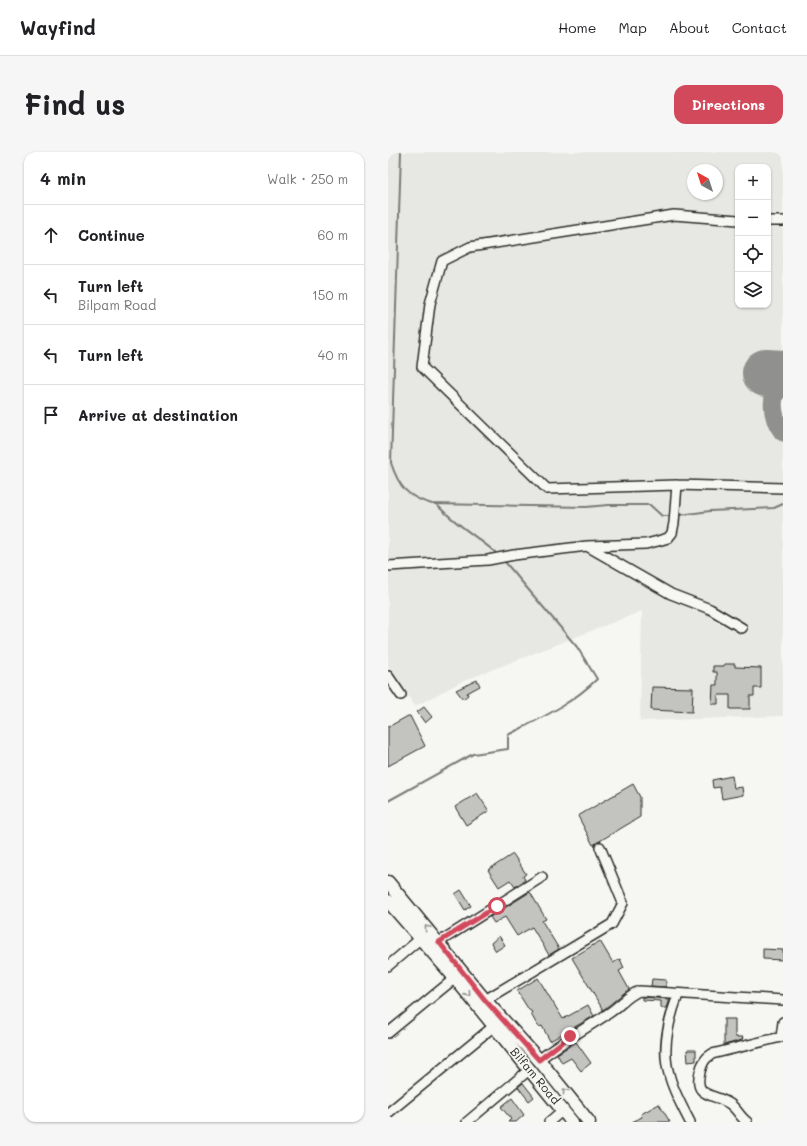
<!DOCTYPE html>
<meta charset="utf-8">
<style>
body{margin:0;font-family:Mali,sans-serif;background:#f6f6f6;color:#202124}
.controls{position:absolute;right:12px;top:12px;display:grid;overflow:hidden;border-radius:8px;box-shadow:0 1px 3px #0004}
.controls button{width:36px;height:36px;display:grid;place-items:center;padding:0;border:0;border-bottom:1px solid #e0e0e0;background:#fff;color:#202124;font:20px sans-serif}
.compass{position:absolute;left:299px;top:12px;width:36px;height:36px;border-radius:50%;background:#fff;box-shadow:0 1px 3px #0004;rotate:321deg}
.stop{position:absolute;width:12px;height:12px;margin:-9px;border:3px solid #d1495b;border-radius:50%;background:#fff}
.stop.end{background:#d1495b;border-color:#fff;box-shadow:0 1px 4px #0008}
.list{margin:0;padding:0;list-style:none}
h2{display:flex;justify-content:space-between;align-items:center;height:52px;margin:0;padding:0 16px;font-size:17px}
h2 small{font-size:13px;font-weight:400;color:#757577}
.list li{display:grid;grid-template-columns:26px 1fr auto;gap:12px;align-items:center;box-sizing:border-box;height:60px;padding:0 16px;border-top:1px solid #e0e0e0}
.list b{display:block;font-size:15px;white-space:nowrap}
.list p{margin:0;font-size:13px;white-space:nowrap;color:#757577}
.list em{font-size:13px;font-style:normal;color:#757577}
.icon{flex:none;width:22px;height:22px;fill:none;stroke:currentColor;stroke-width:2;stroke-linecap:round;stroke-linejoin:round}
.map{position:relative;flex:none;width:395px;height:970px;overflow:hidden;border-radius:12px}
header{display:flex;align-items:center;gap:24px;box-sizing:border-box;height:56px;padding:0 20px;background:#fff;border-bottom:1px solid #e0e0e0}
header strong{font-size:19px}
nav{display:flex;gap:22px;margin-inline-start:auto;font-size:14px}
.intro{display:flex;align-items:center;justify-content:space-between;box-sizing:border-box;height:96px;padding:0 24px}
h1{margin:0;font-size:28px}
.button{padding:10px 18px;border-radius:12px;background:#d1495b;color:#fff;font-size:14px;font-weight:700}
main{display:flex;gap:24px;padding:0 24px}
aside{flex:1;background:#fff;border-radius:12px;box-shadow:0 1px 3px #0004}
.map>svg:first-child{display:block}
.built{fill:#e7e7e3;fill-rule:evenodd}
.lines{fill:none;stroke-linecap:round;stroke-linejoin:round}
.stream{stroke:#7a7a78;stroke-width:2}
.taxiway{stroke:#90908e;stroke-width:19}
.runway{stroke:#90908e;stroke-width:48}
.building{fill:#c3c3c0;stroke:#2b2b2b}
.minor-casing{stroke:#2b2b2b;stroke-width:12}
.major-casing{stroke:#2b2b2b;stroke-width:15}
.minor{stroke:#f6f6f2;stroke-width:9}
.major{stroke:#f6f6f2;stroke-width:12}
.oneway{stroke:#90908e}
.route{stroke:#d1495b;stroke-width:5}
.labels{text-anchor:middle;stroke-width:3;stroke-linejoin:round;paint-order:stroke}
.street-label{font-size:12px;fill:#2b2b2b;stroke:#f6f6f2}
</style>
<header>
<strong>Wayfind</strong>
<nav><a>Home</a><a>Map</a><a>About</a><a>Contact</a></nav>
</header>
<div class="intro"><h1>Find us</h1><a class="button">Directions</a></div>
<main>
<aside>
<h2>4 min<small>Walk · 250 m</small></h2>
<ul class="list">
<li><svg class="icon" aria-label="ahead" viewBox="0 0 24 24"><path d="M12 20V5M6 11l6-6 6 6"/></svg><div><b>Continue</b></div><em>60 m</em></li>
<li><svg class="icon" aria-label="left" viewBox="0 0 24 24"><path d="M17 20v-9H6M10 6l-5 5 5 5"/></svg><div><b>Turn left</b><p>Bilpam Road</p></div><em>150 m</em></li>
<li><svg class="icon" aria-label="left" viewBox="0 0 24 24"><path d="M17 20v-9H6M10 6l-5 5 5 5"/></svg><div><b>Turn left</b></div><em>40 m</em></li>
<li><svg class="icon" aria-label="arrive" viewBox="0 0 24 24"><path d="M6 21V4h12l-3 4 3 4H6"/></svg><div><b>Arrive at destination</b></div></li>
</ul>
</aside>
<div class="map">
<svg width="395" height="970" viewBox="0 0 395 970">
<rect width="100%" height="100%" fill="#f6f6f2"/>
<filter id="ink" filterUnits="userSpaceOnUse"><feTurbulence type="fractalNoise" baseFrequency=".025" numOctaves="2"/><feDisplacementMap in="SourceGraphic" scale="8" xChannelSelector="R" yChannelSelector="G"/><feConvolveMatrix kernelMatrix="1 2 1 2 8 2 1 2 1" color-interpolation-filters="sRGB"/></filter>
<g filter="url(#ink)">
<path class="built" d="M0 0H395V564L252 569 254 459 73 530 27 554 0 514ZM350 15H380V153H350ZM305 18H329V42H305Z"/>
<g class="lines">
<path class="stream" d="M13 0 3 311C11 335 19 345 44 352L198 355 220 353H262L274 364H283
M48 352C66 371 88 384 107 400
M292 363 322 359 386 356 395 352
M0 649 85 602 120 597V583C151 567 184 552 209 527L189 495 117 410"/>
<path class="taxiway" d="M395 223C383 241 381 262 395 280"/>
<path class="runway" d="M378 221 395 222"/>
</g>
<path class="building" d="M336 512H347V515L373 516V536H366V544H362V557H342V543H330V552H324L325 533H329V520H325V514H336Z
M89 528 92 534 79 541 80 543 75 547 68 538Z
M264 535 305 536 304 560 263 558Z
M36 555 44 565 37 571 29 560Z
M20 564H22L37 594 0 614V575Z
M344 624 346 636 354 635 355 643 334 647 332 635 325 636 324 628Z
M245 632 252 645V665L205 693 190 664Z
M89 641 101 659 78 673 67 655Z
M125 702 138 722 135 724 137 728 127 735 122 728 111 735 100 718Z
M73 738 83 754 77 758 67 742Z
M142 740 158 767 154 769 171 797 161 803 144 775 129 784 117 765 106 771 102 765Z
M111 784 117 793 108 799 103 791Z
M212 789 225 811 232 807 236 816 231 819 241 837 215 858 184 806Z
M375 797 395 798V808L375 807Z
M150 826 175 867 200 853 206 864 162 889 154 874 151 875 148 871 143 862 144 860 141 858 129 839Z
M264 827 278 828V835L263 834Z
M254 845 282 847 279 856H273V849L254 848Z
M336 867H347V885H355L354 888 336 893Z
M188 890 203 911 193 919 183 906 174 911 169 902Z
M299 898H308V909L300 910Z
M135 931 146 945 141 949 130 935Z
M124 946 136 963 128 970H120L123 967 113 955Z
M271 952 282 970H244L254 965 253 962Z"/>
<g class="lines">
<g class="minor-casing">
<path id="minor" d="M350 68 286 63 82 95 54 109 42 152 34 215 159 337 289 333 395 336
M380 69H395
M199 394 283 442 322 457 354 476
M0 414 100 408 126 403 199 394 258 392 270 389 280 386 284 381 286 371 289 333
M0 524 13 543
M51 790 154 725
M0 814 33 786
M290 843C281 867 273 896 281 922 285 939 294 954 302 970
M97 848 224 772 235 751 212 695
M0 881 67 826
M151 908C173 890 197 877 221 861 232 854 239 844 251 839L395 848
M0 961 106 874
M79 970 141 918
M161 970 175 958
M359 970C352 965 349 957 342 952 327 941 305 947 312 920 314 911 317 906 324 902L393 885 395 870"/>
</g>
<g class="major-casing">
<path id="major" d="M0 730 97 848 151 908 201 970
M0 749 67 826 184 970"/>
</g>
<use href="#minor" class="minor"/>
<use href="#major" class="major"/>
</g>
<defs><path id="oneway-chevron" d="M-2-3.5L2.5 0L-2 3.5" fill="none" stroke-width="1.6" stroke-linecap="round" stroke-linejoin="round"/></defs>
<g class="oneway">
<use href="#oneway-chevron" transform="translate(39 776) rotate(-130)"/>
<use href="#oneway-chevron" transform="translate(80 842) rotate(51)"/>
<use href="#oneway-chevron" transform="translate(177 939) rotate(-129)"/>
</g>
</g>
<g class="lines" filter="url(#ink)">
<path class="route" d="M109 754 51 790 97 848 151 908 182 884"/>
</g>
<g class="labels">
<g class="street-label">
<text transform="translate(147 924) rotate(50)" y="4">Bilfam Road</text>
</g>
</g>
</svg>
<div class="controls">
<button>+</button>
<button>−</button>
<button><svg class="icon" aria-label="locate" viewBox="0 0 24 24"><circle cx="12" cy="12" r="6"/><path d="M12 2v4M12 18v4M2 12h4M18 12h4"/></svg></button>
<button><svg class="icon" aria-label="layers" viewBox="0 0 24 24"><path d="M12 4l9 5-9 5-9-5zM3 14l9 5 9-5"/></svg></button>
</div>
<svg class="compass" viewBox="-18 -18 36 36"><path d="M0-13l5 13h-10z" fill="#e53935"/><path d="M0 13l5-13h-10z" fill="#757577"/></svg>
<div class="stop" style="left:109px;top:754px"></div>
<div class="stop end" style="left:182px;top:884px"></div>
</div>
</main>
